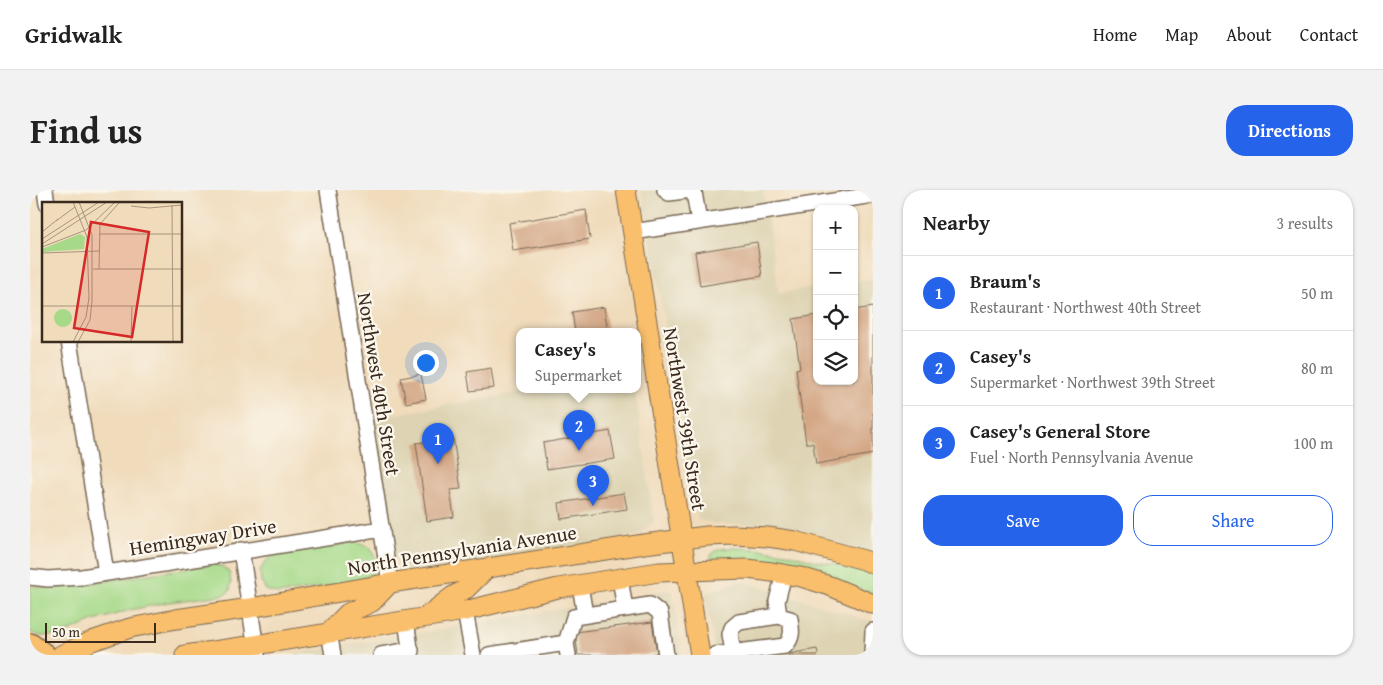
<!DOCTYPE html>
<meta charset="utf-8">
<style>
body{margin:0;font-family:"Gentium Book Plus",serif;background:#f2f2f2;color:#222}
.controls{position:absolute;right:15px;top:15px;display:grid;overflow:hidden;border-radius:10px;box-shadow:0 1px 4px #0004}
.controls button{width:45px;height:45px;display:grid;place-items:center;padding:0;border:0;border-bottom:1px solid #e0e0e0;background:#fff;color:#222;font:25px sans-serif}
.scale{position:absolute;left:15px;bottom:12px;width:111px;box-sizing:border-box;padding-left:5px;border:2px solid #3b2a1e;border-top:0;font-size:14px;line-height:18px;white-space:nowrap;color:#3b2a1e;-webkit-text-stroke:4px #fbf7ec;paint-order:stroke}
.you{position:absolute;left:395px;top:172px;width:18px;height:18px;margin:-12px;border:4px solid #fff;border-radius:50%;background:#1a73e8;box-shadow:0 0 0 8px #1a73e833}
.badge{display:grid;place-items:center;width:32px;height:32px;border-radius:50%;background:#2563eb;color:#fff;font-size:16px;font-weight:700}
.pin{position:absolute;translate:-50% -41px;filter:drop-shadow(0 1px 2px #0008)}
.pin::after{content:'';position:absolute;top:26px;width:18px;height:15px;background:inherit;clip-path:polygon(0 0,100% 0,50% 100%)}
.popup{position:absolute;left:486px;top:138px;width:125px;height:65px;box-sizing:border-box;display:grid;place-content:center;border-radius:10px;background:#fff;filter:drop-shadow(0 1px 4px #0005);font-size:16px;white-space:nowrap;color:#767676}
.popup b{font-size:19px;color:#222}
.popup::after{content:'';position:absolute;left:50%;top:100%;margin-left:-10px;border:10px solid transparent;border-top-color:#fff}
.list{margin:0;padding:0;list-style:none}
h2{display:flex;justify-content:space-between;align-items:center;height:65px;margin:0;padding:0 20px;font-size:21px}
h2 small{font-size:16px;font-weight:400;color:#767676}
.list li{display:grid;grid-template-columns:32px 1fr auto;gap:15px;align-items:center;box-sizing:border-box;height:75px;padding:0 20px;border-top:1px solid #e0e0e0}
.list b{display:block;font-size:19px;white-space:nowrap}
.list p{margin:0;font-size:16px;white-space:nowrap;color:#767676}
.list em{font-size:16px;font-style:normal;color:#767676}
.actions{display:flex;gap:10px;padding:15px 20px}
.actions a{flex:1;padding:11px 0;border:1px solid #2563eb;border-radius:20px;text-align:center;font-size:18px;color:#2563eb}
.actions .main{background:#2563eb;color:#fff}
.icon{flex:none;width:28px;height:28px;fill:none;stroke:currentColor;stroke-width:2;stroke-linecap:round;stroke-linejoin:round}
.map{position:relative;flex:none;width:843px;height:465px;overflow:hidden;border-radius:20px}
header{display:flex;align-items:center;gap:30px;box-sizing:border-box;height:70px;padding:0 25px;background:#fff;border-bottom:1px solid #e0e0e0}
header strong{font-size:24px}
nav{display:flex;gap:28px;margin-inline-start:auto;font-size:18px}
.intro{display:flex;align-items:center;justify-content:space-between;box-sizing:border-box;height:120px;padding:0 30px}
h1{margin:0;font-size:35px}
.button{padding:12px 22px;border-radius:20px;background:#2563eb;color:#fff;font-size:18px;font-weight:700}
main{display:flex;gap:30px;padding:0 30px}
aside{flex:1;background:#fff;border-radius:20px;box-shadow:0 1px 4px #0004}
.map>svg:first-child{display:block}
.built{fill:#ded4b4}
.green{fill:#a6d988;stroke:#708253}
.building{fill:#d4a887}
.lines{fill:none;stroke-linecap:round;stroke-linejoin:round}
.minor-casing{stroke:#7a6855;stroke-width:18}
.major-casing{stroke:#7a6855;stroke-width:21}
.highway-casing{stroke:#7a6855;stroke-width:24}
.minor{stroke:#fff;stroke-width:15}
.major{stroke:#f9bf6c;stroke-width:19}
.highway{stroke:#f9bf6c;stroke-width:21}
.labels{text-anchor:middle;stroke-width:4.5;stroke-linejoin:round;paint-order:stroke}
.street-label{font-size:20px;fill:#3b2a1e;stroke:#fbf7ec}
.inset-road{fill:none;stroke:#a8947c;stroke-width:1}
.view{fill:#d62828;fill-opacity:0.15;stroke:#d62828;stroke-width:2.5}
.inset-edge{fill:none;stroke:#3b2a1e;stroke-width:2.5}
</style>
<header>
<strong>Gridwalk</strong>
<nav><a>Home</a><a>Map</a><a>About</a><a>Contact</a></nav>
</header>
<div class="intro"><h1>Find us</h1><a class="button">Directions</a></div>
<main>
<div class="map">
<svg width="843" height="465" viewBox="0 0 843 465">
<rect width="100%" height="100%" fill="#fbf7ec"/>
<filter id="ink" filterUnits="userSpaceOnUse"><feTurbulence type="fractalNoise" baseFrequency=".02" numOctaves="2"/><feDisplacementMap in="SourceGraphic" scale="10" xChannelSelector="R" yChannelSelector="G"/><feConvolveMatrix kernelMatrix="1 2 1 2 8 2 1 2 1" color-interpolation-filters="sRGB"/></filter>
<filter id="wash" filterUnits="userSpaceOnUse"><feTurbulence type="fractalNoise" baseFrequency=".0096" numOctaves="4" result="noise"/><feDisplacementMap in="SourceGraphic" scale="20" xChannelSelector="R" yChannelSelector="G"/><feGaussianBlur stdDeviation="1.12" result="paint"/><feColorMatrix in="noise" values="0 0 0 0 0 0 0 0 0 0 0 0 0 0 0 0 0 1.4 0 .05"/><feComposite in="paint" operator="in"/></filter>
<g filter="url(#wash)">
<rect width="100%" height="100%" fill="#f0dbbb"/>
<path class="built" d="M612 0H733L749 103 787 97V191H824V92L843 89V366L783 343 749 335 687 334 668 330Z
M502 200H605L624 331 609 345 394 383 373 380 364 364 343 228Z
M711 391 843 432V465H685L675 403Z
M642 400 652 465H260Z"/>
<path class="green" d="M325 352 341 358 347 374 342 384 335 391 248 404 236 400 231 391 230 381 235 372 243 365Z
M702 358 725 359 757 363 786 371 834 378 843 382V405L766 377 739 372 716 370 687 371 682 370 680 366 688 359Z
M183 374 193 377 199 382 201 392 200 401 193 405 139 412 100 420 64 431 30 445 11 446 0 442V396L10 397 44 396Z"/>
<g id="blocks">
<path class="building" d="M556 20 560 49 483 61 479 33Z
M727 52 732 86 670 96 665 62Z
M574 117 578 142H545L542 122Z
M843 117V264L786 274 783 253H776L766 179 770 178 763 129 787 125V191H824V120Z
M461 178 464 198 440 201 437 182Z
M391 184 396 209 376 213 371 188Z
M580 241 585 269 517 279 513 253Z
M423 248 431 299 420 300 424 327 397 331 386 253Z
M594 303 597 319 531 329 529 313Z
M622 432 627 463 616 465H548L545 442Z
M787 459 788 465H758V464Z"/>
</g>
</g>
<g filter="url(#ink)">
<use href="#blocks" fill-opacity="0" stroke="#7a6855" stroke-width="1"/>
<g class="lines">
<g class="minor-casing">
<path id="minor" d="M15 0 17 14
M298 0 360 393
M635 0 639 3 661 0
M661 0 664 2 669 32
M603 42 843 5
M39 151 76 383
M211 360 227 465
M0 387 18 389 52 387 352 339
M550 395 555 425
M595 419 620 415 630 423 636 465
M435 421 443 465
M749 426 747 411 754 384
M376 430 381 465
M299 442 303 465
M536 453 544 427 595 419 590 388
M351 465 381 460
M459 465 536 453 538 465
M685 465 755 456C763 448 762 440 760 429L749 426 709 432 702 438 700 444 703 462
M842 465 843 441"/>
</g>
<g class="major-casing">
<path id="major" d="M596 0 670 465
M398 425 423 406 436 399 456 379
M299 442 318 423 342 412 360 393
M31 465 62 451 100 438 146 429 220 418 360 393 614 354 677 346 704 345 738 347 765 351 834 370 843 374
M155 465 225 455 435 421 528 398 629 382 717 379 742 382 771 387 800 396 843 414"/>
</g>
<g class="highway-casing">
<path id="highway" d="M0 454 15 465"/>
</g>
<use href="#minor" class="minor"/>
<use href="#major" class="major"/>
<use href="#highway" class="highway"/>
</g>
</g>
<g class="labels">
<g class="street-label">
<text transform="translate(349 194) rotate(81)" y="7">Northwest 40th Street</text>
<text transform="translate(655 229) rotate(81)" y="7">Northwest 39th Street</text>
<text transform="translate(173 347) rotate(-9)" y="7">Hemingway Drive</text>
<text transform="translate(432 360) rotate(-9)" y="7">North Pennsylvania Avenue</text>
</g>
</g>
<g transform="translate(12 12)">
<rect width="140" height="140" fill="#f0dbbb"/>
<path d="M38 32 43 35 42 47 0 50V47ZM12 116a9 9 0 1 1 18 0a9 9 0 1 1-18 0Z" fill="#a6d988"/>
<path class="inset-road" d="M31 0 45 35 47 96 44 115 31 140M130 3 131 140M89 4 107 6 140 3M14 19 33 5M0 30 16 17M57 32H140M0 37 57 0M0 42 65 0M0 45 44 28 73 0M0 51 58 49M51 67H140M57 67 58 22 78 0M0 104H140M36 140 48 118 50 99V33L37 0M89 140 90 104"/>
<path class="view" d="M49 20 107 30 90 135 32 126Z"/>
<rect width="140" height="140" class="inset-edge"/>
</g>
</svg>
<div class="controls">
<button>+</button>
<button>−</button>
<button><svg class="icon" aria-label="locate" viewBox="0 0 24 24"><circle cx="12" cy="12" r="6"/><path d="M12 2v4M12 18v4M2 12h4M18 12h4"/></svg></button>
<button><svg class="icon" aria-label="layers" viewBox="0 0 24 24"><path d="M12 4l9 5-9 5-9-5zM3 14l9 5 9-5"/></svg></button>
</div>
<div class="scale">50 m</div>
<div class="you"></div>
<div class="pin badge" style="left:408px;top:274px">1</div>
<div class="pin badge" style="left:549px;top:261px">2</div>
<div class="popup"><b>Casey's</b>Supermarket</div>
<div class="pin badge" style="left:563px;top:316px">3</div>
</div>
<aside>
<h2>Nearby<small>3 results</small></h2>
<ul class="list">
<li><span class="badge">1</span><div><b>Braum's</b><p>Restaurant · Northwest 40th Street</p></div><em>50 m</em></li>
<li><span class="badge">2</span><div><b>Casey's</b><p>Supermarket · Northwest 39th Street</p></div><em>80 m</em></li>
<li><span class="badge">3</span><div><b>Casey's General Store</b><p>Fuel · North Pennsylvania Avenue</p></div><em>100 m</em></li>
</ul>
<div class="actions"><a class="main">Save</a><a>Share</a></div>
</aside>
</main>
